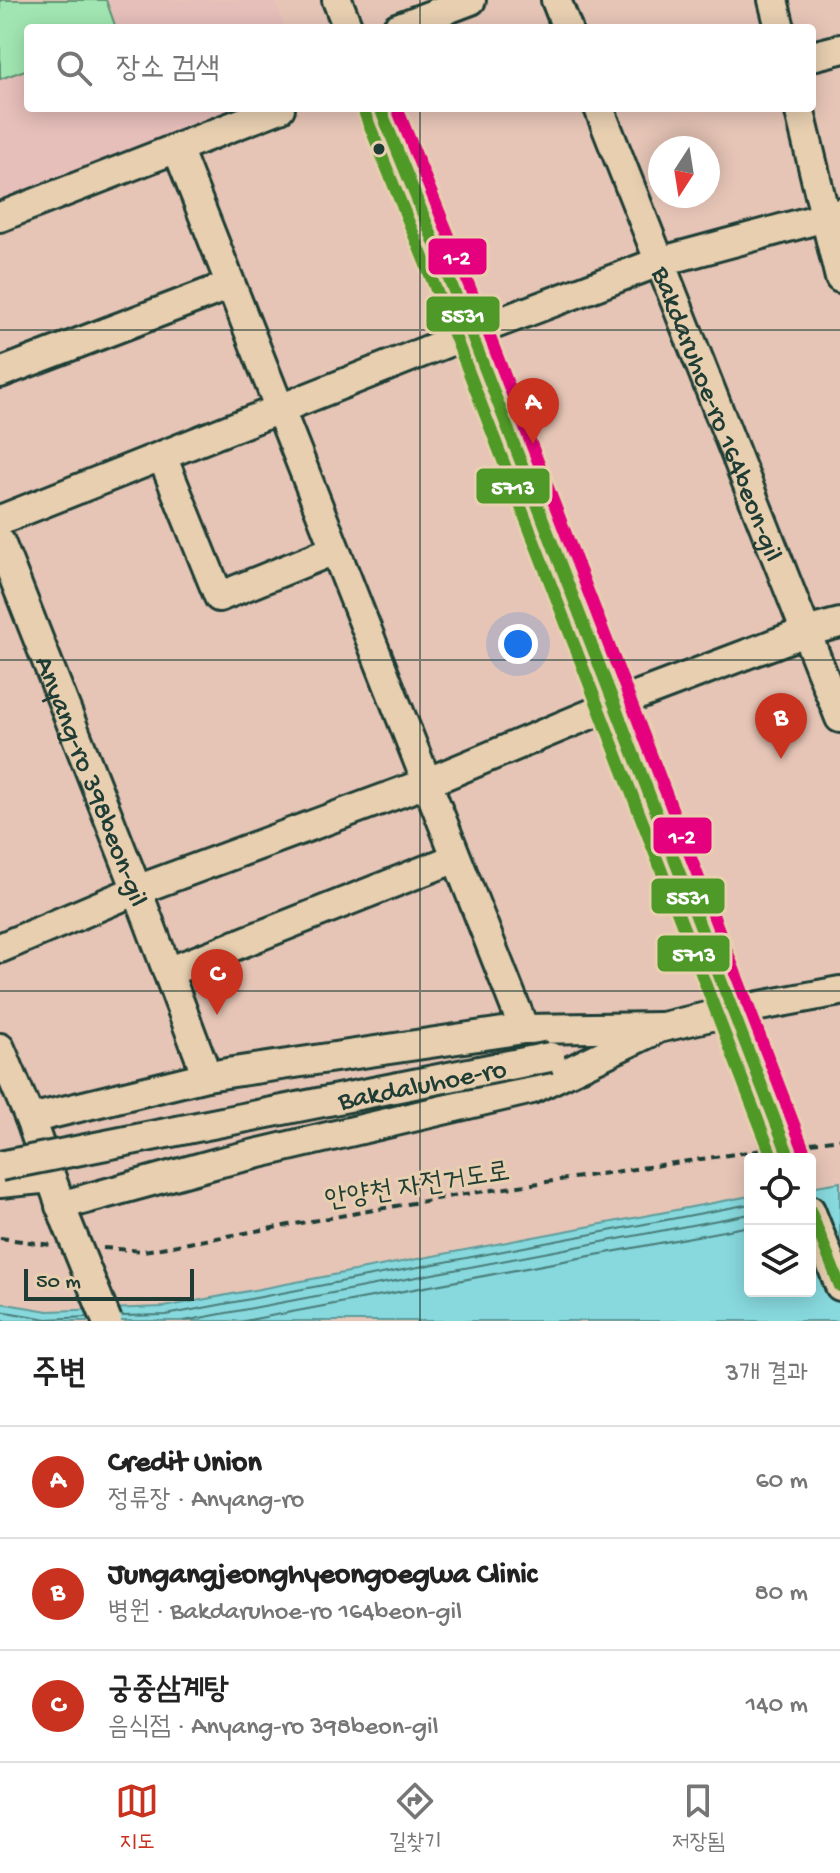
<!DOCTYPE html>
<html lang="ko">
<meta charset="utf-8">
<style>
body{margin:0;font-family:"Gochi Hand","Poor Story",sans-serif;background:#f2f2f2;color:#222}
.controls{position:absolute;right:24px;bottom:24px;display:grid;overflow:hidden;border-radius:8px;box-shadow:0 4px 20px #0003}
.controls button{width:72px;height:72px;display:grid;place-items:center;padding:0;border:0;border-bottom:2px solid #e0e0e0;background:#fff;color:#222;font:40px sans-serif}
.compass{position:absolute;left:648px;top:136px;width:72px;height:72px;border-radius:50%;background:#fff;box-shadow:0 4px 20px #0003;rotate:192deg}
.scale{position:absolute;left:24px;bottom:20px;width:170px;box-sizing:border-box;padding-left:8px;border:4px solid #1f3d34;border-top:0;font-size:22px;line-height:28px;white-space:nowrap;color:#1f3d34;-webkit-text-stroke:6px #e7cfb0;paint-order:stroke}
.you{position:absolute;left:518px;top:644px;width:28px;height:28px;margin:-20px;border:6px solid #fff;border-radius:50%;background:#1a73e8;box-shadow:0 0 0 12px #1a73e833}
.badge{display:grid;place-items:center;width:52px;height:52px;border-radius:50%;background:#c8321e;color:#fff;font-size:26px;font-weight:700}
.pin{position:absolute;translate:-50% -66px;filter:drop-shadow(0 2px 4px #0008)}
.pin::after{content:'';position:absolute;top:42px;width:28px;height:24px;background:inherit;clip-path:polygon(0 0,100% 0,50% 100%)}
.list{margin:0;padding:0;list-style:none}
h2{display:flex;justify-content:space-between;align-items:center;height:104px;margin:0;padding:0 32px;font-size:34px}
h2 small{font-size:26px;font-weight:400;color:#767676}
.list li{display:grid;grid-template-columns:52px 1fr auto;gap:24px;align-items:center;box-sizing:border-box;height:112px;padding:0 32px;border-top:2px solid #e0e0e0}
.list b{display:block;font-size:30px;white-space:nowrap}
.list p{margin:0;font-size:26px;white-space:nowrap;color:#767676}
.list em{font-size:26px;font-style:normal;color:#767676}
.icon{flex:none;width:44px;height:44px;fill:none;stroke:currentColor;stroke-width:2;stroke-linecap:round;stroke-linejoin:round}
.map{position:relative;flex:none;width:840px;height:1321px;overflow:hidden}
.search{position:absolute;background:#fff;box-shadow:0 4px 20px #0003;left:24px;right:24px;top:24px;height:88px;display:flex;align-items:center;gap:20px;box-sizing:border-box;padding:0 28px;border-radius:8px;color:#767676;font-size:30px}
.sheet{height:440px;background:#fff}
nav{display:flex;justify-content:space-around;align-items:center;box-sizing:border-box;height:112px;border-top:2px solid #e0e0e0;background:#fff;font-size:22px;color:#767676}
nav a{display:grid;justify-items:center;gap:4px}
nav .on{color:#c8321e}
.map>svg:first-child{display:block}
.built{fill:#e6beba}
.green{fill:#a1e6b2;stroke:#609273;stroke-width:2}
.water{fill:#87d9de;stroke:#5d9b9a;stroke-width:2}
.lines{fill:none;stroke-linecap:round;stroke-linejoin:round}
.shore{stroke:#497b78;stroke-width:2}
.minor-casing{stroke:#1f3d34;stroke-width:34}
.path{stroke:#1f3d34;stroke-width:4;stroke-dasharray:8 6;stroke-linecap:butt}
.minor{stroke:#e7cfb0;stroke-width:28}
.minor-bridge-casing{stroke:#1f3d34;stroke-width:34;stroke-linecap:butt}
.minor-bridge{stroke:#e7cfb0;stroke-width:28}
.bus-1-casing{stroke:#e7cfb0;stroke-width:18}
.bus-2-casing{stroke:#e7cfb0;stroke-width:18}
.bus-3-casing{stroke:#e7cfb0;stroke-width:18}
.bus-1{stroke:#4f9928;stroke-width:12}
.bus-2{stroke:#4f9928;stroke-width:12}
.bus-3{stroke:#e5007d;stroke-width:12}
.grid{fill:none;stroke:#1f3d34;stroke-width:2;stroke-opacity:0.55}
.bus-dot{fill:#1f3d34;stroke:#e7cfb0;stroke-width:3}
.labels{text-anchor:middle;stroke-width:6;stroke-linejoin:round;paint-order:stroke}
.street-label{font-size:28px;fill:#1f3d34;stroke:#e7cfb0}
.line-badge{stroke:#e7cfb0;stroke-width:3}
.badge-label{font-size:22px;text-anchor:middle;font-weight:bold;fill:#fff}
</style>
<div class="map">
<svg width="840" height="1321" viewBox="0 0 840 1321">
<rect width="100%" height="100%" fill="#e6c5b6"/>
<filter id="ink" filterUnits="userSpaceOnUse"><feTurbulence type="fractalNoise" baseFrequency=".0125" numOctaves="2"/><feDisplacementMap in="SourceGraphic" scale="16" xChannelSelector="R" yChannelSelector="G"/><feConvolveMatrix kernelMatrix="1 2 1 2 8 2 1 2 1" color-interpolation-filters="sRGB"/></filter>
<g filter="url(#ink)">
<path class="built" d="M0 0H275L285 28H28V108H233L0 201Z"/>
<path class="green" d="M0 0H106L116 28H28V69L0 79Z"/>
<path class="water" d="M840 1182V1321H0V1303L48 1311 164 1307 750 1196V1291H810V1187Z"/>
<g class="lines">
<path class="shore" d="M0 1311 47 1319 88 1317
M122 1316 166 1315 750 1204
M184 1321 750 1214
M244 1321 750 1226"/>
<g class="minor-casing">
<g id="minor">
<path d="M337 0 348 28"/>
<path d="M556 0 567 28"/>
<path d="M773 0 780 28"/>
<path d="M397 28 471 0"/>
<path d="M812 56 840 49"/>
<path d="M380 108 471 333 754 1070"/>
<path id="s1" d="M599 108 840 718"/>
<path d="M799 108 840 278"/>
<path d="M177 148 524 1029"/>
<path d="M0 217 280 108"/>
<path d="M0 373 230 285"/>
<path d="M162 456 219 597 334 550"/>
<path d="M0 520 471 333 659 262 840 213"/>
<path id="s2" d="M0 542 137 890 207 1076"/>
<path d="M0 948 137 890 426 783 615 704 805 632 840 623"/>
<path d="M168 972 456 858"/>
<path d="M645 1031 733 1011 840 991"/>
<path d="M0 1048 30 1119 66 1220"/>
<path d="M30 1119 207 1076 524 1029 661 1027"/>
<path d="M0 1183 51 1178"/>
<path d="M60 1206 221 1162 532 1089 653 1031"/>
<path d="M810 1210 840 1286"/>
</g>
</g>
<path class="path" d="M811 1143 840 1139
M0 1238 51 1245
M103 1248 144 1251 452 1196 762 1150"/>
<use href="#minor" class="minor"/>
<g class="minor-bridge-casing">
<g id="minor-bridge">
<path d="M754 1070 790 1159"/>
<path id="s3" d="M0 1166 550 1057"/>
<path d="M66 1220 107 1321"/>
</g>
</g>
<use href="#minor-bridge" class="minor-bridge"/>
<g class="bus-1-casing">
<path id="bus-1" d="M380 108 471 333 790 1159
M810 1210 840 1286"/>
</g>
<g class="bus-2-casing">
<path id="bus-2" d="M365 114 456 339 773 1159"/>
</g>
<g class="bus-3-casing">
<path id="bus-3" d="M397 108 486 327 805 1153"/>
</g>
<use href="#bus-1" class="bus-1"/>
<use href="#bus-2" class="bus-2"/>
<use href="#bus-3" class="bus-3"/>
</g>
</g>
<path class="grid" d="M420 0V28M420 108V1321M0 330H840M0 660H840M0 991H840"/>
<circle class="bus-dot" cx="379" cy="149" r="7"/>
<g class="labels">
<g class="street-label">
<text dy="10" stroke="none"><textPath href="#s1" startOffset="328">Bakdaruhoe-ro 164beon-gil</textPath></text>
<text dy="10" stroke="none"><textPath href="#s2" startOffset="256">Anyang-ro 398beon-gil</textPath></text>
<text dy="10" stroke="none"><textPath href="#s3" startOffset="430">Bakdaluhoe-ro</textPath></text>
<text transform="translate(417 1183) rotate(-9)" y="10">안양천 자전거도로</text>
</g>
</g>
<g class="line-badge">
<rect x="427" y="237" width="61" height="39" rx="8" fill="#e5007d"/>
<rect x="425" y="295" width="76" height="38" rx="8" fill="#4f9928"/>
<rect x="475" y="467" width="76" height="38" rx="8" fill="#4f9928"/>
<rect x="652" y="816" width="61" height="39" rx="8" fill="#e5007d"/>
<rect x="650" y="877" width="76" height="38" rx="8" fill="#4f9928"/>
<rect x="656" y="934" width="75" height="39" rx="8" fill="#4f9928"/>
</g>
<g class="badge-label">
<text x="457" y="264">1-2</text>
<text x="463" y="322">5531</text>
<text x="513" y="494">5713</text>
<text x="682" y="843">1-2</text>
<text x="688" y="904">5531</text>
<text x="694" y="961">5713</text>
</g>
</svg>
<div class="controls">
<button><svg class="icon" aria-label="locate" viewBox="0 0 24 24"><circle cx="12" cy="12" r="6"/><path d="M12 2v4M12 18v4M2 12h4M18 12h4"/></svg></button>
<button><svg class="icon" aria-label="layers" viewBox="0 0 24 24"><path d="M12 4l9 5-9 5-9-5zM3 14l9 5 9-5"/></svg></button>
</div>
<svg class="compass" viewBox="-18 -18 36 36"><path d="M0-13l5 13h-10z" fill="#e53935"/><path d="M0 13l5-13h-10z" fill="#767676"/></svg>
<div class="scale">50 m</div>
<div class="you"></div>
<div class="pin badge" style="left:533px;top:444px">A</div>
<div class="pin badge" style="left:781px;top:759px">B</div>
<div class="pin badge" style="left:217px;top:1015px">C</div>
<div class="search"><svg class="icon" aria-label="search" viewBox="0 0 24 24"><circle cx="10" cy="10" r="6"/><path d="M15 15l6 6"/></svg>장소 검색</div>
</div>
<section class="sheet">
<h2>주변<small>3개 결과</small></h2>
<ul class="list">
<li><span class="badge">A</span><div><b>Credit Union</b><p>정류장 · Anyang-ro</p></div><em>60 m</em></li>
<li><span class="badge">B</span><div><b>Jungangjeonghyeongoegwa Clinic</b><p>병원 · Bakdaruhoe-ro 164beon-gil</p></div><em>80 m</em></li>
<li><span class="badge">C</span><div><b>궁중삼계탕</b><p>음식점 · Anyang-ro 398beon-gil</p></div><em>140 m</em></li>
</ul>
</section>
<nav>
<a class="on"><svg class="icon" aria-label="map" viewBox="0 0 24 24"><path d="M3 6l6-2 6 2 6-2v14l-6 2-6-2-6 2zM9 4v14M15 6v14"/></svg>지도</a>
<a><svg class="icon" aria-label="directions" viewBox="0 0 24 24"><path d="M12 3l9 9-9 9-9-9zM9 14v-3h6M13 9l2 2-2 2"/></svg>길찾기</a>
<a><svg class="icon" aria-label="saved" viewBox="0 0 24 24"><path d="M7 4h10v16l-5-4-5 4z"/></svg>저장됨</a>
</nav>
